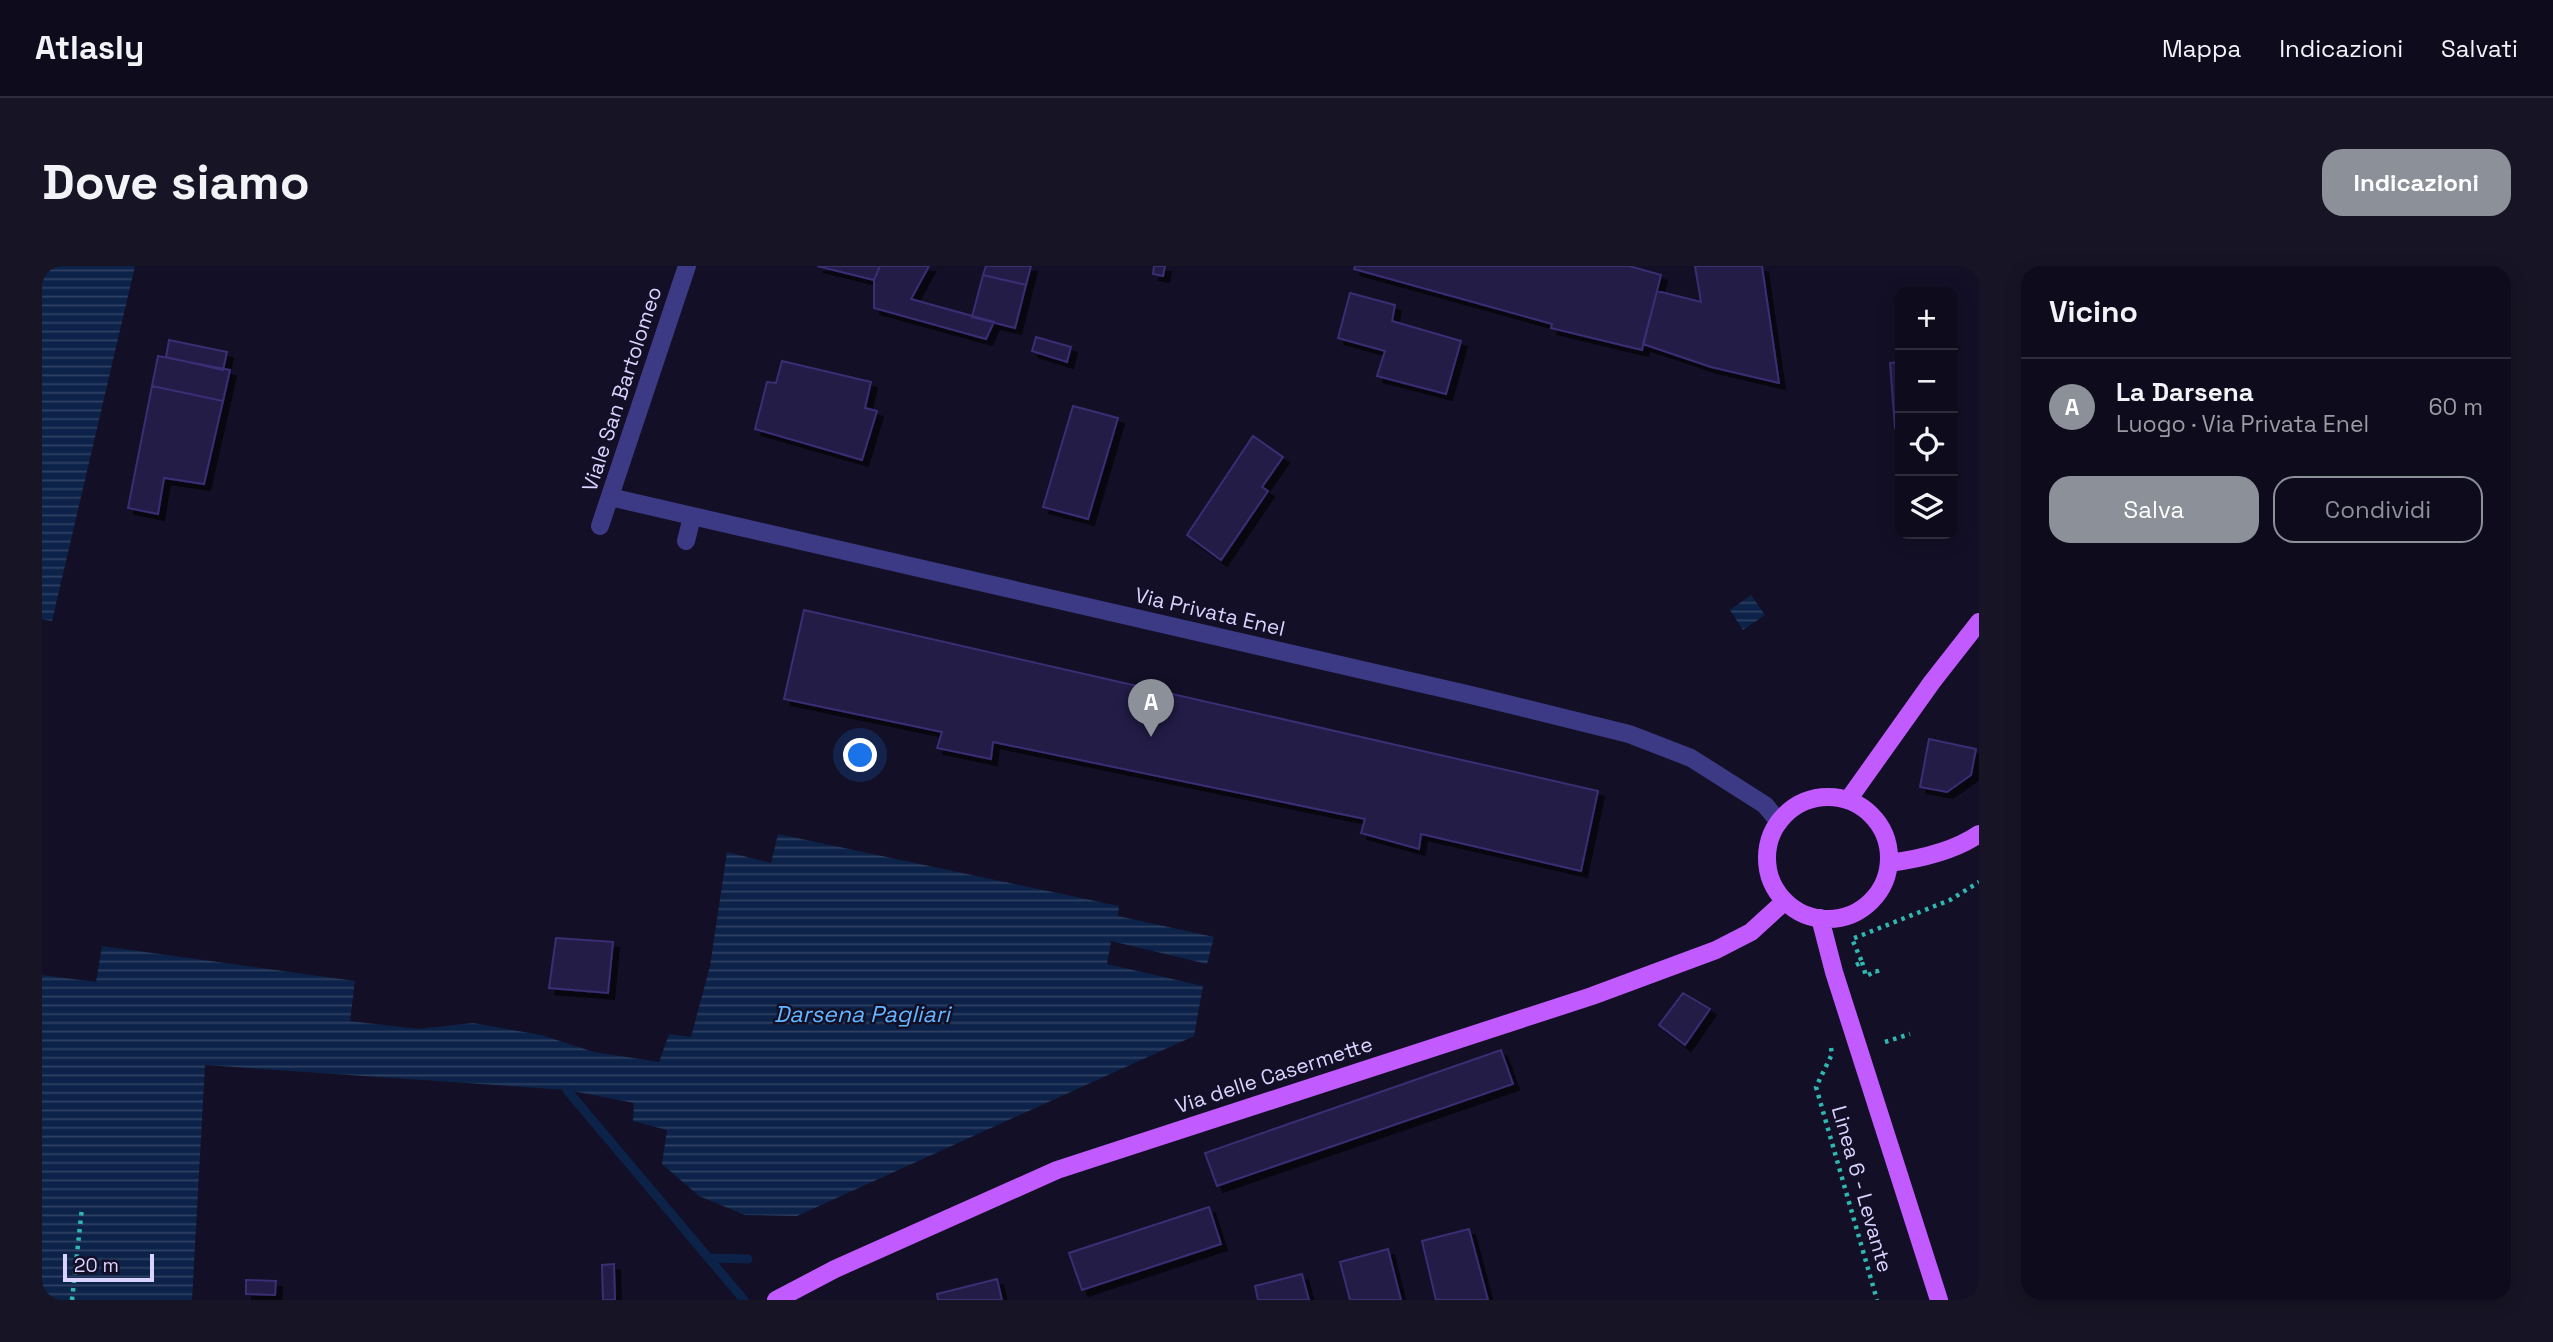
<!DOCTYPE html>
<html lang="it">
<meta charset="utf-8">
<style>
body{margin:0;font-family:"Space Grotesk",sans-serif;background:#171425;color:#f1f3f6}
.controls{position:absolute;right:21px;top:21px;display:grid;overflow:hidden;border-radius:14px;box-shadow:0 4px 18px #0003}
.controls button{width:63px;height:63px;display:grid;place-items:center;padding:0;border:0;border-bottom:2px solid #2e2b3b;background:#0e0b1c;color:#f1f3f6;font:35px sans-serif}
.scale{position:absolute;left:21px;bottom:18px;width:91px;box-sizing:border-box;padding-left:7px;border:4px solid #d9d4ff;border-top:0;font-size:19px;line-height:24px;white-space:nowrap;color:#d9d4ff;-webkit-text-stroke:5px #130f26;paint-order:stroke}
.you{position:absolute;left:819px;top:490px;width:24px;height:24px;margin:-18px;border:5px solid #fff;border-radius:50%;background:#1a73e8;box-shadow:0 0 0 10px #1a73e833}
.badge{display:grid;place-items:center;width:46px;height:46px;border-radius:50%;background:#8c9099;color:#fff;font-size:23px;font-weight:700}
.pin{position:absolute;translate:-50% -58px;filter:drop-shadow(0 2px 4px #0008)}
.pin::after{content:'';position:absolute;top:37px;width:24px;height:21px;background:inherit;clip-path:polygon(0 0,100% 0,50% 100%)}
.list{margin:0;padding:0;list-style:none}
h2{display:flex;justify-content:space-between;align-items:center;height:91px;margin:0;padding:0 28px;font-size:30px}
h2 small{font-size:23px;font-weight:400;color:#9b9ba3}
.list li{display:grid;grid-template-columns:46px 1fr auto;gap:21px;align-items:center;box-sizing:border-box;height:98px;padding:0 28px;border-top:2px solid #2e2b3b}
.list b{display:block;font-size:26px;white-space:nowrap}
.list p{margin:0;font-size:23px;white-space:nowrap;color:#9b9ba3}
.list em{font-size:23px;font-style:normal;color:#9b9ba3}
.actions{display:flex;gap:14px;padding:21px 28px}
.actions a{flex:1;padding:16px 0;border:2px solid #8c9099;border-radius:21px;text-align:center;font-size:24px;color:#8c9099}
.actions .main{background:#8c9099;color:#fff}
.icon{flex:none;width:38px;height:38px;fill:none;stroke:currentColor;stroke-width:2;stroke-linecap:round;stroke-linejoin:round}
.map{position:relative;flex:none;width:1937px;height:1034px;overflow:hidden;border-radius:21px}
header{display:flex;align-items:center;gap:42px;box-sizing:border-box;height:98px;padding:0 35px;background:#0e0b1c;border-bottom:2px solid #2e2b3b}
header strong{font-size:33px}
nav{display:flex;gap:38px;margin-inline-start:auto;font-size:24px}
.intro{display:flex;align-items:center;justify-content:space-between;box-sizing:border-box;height:168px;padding:0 42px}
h1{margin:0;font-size:49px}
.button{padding:18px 32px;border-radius:21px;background:#8c9099;color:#fff;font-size:24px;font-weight:700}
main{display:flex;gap:42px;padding:0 42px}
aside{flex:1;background:#0e0b1c;border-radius:21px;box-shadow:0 4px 18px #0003}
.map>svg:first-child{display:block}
.water{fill:url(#water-rules)}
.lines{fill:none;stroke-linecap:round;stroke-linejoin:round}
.stream{stroke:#0c2248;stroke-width:9}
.building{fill:#241b47;stroke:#3b2d73;stroke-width:2;filter:url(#shadow)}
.path{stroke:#2fb8b0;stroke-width:4.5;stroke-dasharray:3.5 5;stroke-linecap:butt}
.minor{stroke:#3d3a85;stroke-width:18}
.major{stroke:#c25bff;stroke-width:18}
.labels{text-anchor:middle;stroke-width:5;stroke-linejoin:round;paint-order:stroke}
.street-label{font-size:21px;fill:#d9d4ff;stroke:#130f26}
.water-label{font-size:23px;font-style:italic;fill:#62b6ff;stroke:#130f26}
</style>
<header>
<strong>Atlasly</strong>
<nav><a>Mappa</a><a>Indicazioni</a><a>Salvati</a></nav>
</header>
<div class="intro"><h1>Dove siamo</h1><a class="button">Indicazioni</a></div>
<main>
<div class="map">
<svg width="1937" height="1034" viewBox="0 0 1937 1034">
<defs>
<pattern id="water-rules" width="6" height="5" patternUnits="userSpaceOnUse" patternTransform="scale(1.75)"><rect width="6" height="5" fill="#0c2248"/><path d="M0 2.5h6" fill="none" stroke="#2f4163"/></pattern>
<filter id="shadow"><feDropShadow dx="6" dy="6" stdDeviation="0" flood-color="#0009"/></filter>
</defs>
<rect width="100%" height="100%" fill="#130f26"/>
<path class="water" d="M0 0H93L10 355 0 353Z
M1709 329 1723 349 1701 364 1688 344Z
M736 568 1077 640 1076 650 1172 671 1165 698 1069 675 1065 698 1161 720 1152 770 755 950 703 949 657 930 620 898 625 864 591 855 592 837 525 824 163 799 150 1034H0V709L54 716 60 680 313 715 308 755 376 763 431 757 499 769 552 786 617 796 627 768 649 771 668 700 685 586 729 597Z"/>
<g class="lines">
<path class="stream" d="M525 824 702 1034
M669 992 706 993"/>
</g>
<path class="building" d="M775 0H838L832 14Z
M838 0H887L869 33 952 56 944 73 832 42V14Z
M944 0H989L984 19 941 9Z
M1112 0H1123L1121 10 1111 8Z
M1313 0H1587L1619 9 1600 84 1509 62 1510 58 1312 3Z
M1653 0H1720L1737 117 1669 101 1601 78 1615 25 1659 36Z
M941 9 984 19 973 62 930 51Z
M1308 27 1353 39 1350 55 1419 75 1404 128 1335 110 1343 85 1296 72Z
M994 71 1029 81 1025 96 990 85Z
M127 74 185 86 181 104 124 91Z
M116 90 188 104 181 135 110 120Z
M740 95 829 116 823 142 835 145 820 194 713 163 725 116 734 117Z
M1858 96V161L1853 162 1848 97Z
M110 120 181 135 162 218 122 212 116 248 86 242Z
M1031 140 1076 152 1046 253 1001 241Z
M1211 170 1241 191 1220 221 1226 225 1179 294 1145 269Z
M762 344 1556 525 1539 605 1379 568 1377 583 1319 567 1323 553 951 476 949 493 895 482 900 466 742 433Z
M1887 473 1934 483 1929 509 1905 526 1878 521Z
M514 672 571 676 566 727 507 722Z
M1641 727 1668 743 1643 779 1617 759Z
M1459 784 1471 818 1175 920 1163 887Z
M1167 941 1179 978 1040 1024 1027 987Z
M1427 963 1446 1034H1394L1380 975Z
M1346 983 1359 1034H1308L1298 996Z
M572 998 573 1034H561L560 999Z
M1260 1008 1267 1034H1216L1213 1020Z
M955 1013 960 1034H896L895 1028Z
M204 1014 234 1015 233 1029 204 1028Z"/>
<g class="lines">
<path class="path" d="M1820 696 1824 710 1835 705 1836 709
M1814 699 1820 696 1810 673 1908 634 1937 616
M1843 776 1868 768
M1789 782 1790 788 1774 821 1835 1034
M30 1034 40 942"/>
<path class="minor" d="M568 231 1429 429 1587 468 1649 492 1723 539 1737 556
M558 260 645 0
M644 275 650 251"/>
<path class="major" d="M1725 592a61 61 0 1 1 122 0a61 61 0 1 1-122 0Z
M1806 534 1890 416 1937 356
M1847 597C1878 593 1911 586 1937 568
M1778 652 1792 706 1897 1034
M734 1034 793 1003 1015 904 1550 730 1674 684 1709 666 1743 635"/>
</g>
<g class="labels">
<g class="street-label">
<text transform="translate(580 123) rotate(-72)" y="7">Viale San Bartolomeo</text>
<text transform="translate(1168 346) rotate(13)" y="7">Via Privata Enel</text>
<text transform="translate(1232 809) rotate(-18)" y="7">Via delle Casermette</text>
<text transform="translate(1820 923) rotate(74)" y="7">Linea 6 - Levante</text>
</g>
<g class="water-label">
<text x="820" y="756">Darsena Pagliari</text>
</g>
</g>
</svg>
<div class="controls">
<button>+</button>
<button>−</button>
<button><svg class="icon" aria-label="locate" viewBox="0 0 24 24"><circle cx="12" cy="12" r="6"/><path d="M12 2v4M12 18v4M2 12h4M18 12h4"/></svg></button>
<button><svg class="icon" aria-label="layers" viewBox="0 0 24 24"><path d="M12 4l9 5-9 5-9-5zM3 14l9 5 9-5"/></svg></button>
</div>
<div class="scale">20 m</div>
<div class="you"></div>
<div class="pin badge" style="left:1109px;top:471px">A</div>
</div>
<aside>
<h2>Vicino<small></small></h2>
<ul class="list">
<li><span class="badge">A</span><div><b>La Darsena</b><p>Luogo · Via Privata Enel</p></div><em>60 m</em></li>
</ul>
<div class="actions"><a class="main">Salva</a><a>Condividi</a></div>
</aside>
</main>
